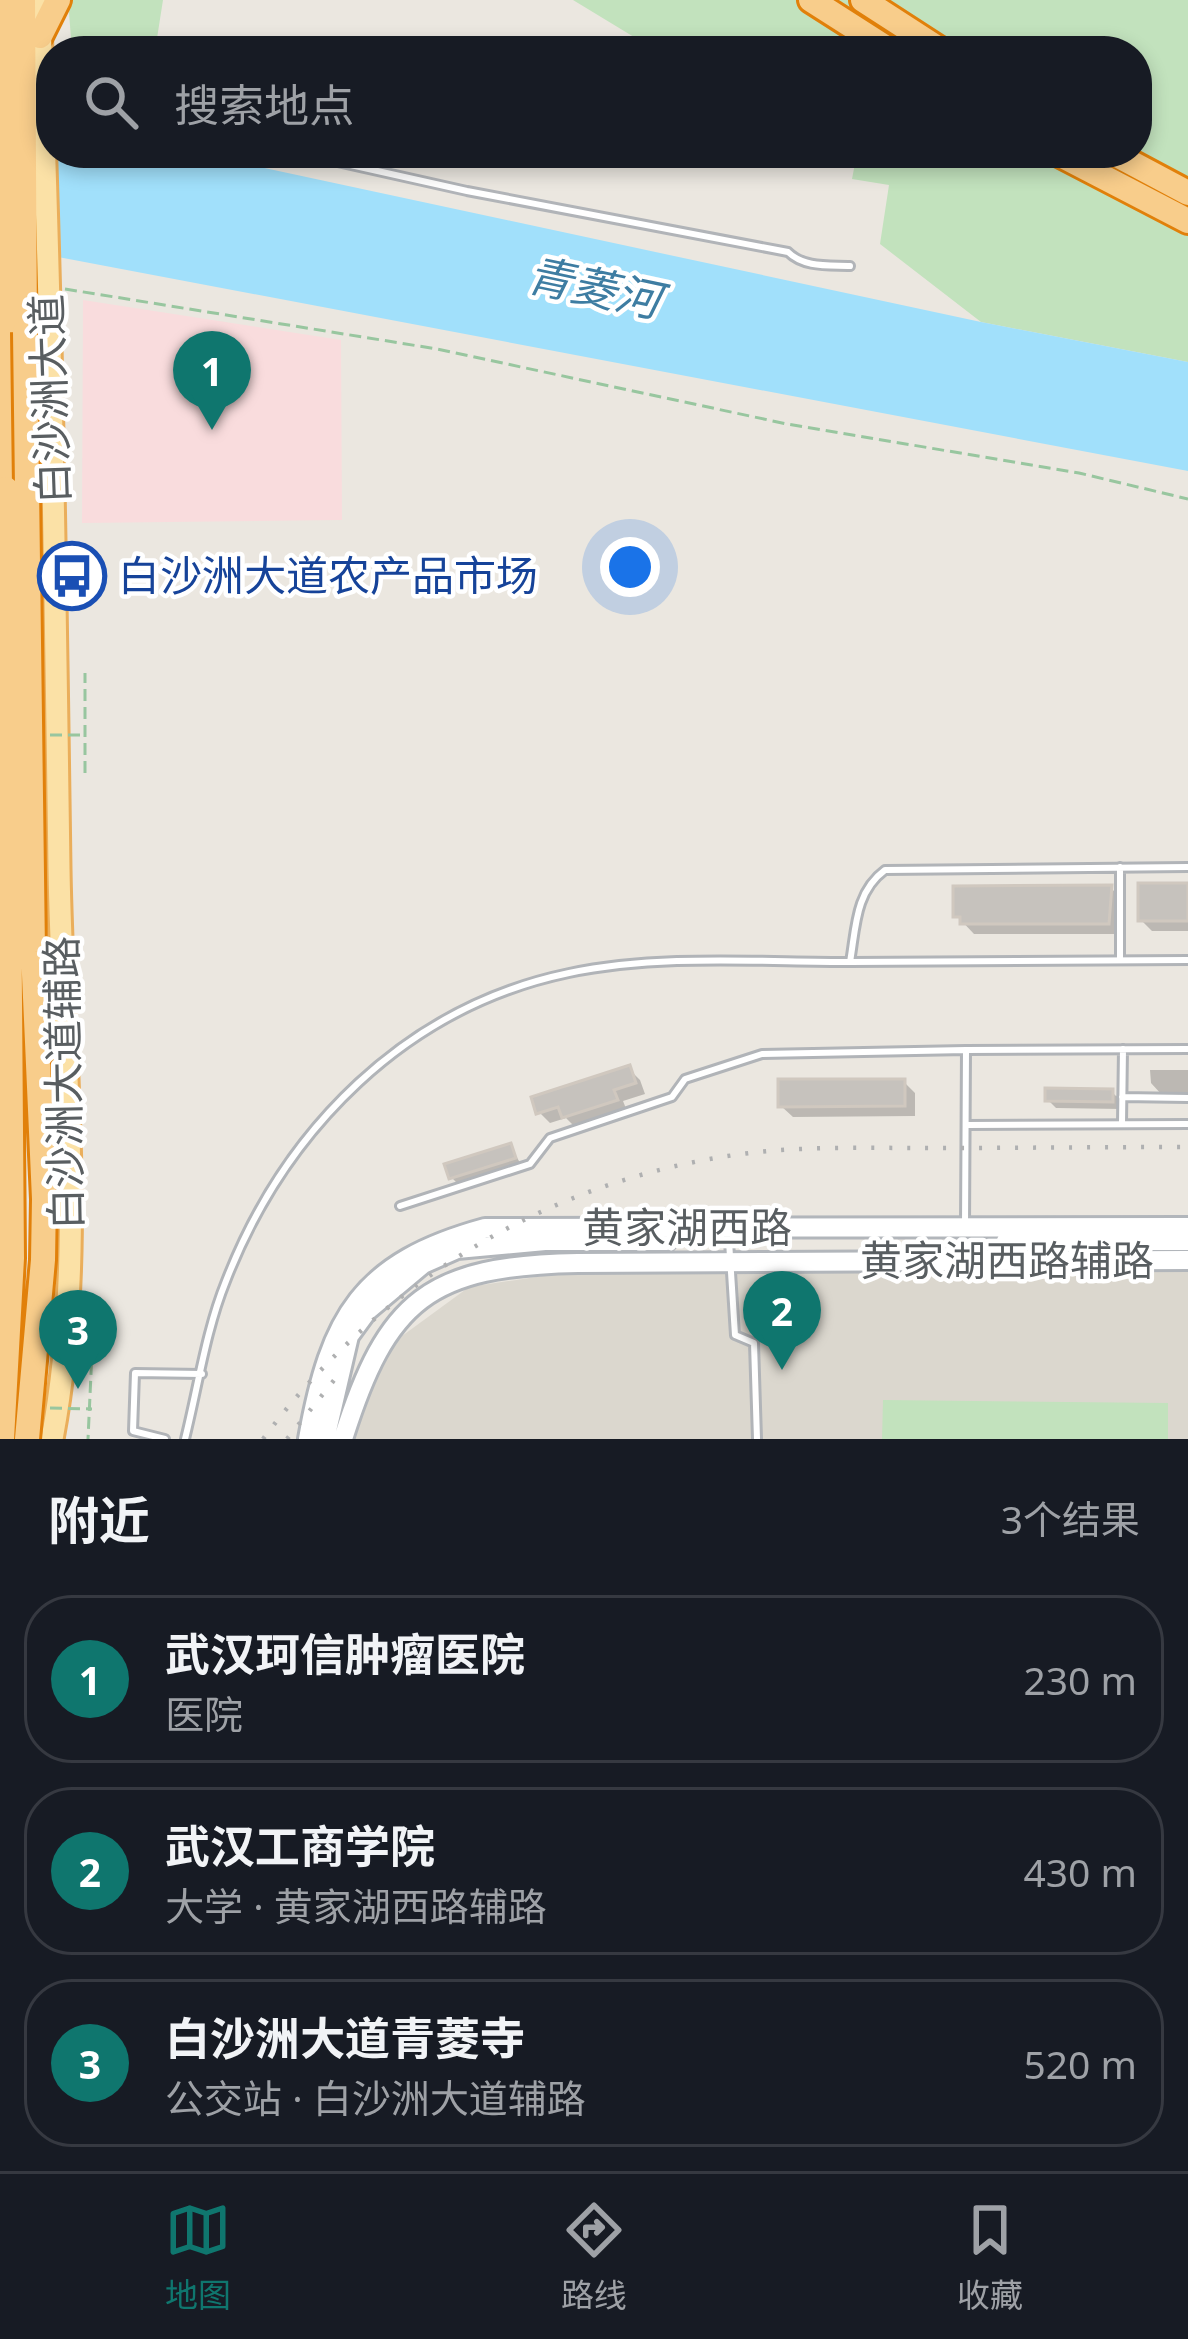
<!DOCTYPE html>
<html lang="zh">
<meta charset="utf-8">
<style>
body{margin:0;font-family:"Noto Sans","Noto Sans SC",sans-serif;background:#242831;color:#f1f3f6}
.you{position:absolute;left:630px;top:567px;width:42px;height:42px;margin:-30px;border:9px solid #fff;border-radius:50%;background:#1a73e8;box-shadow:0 0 0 18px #1a73e833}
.badge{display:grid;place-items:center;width:78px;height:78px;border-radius:50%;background:#0f766e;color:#fff;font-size:39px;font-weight:700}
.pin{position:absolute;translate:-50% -99px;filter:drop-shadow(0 3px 6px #0008)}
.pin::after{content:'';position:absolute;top:63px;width:42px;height:36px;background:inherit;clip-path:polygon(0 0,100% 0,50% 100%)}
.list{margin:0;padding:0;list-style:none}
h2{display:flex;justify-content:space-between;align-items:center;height:156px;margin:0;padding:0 48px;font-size:51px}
h2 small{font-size:39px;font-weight:400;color:#9ea1a6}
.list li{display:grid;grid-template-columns:78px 1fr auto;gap:36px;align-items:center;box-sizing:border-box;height:168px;margin:0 24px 24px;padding:0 24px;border:3px solid #363941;border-radius:48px}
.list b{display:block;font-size:45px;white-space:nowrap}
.list p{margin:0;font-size:39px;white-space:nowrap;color:#9ea1a6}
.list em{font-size:39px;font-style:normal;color:#9ea1a6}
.icon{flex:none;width:66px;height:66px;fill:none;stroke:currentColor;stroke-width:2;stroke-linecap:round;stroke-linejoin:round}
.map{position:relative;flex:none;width:1188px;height:1439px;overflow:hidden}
.search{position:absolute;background:#171b24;box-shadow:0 6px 18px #0003;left:36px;right:36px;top:36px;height:132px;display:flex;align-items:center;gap:30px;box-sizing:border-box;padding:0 42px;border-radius:48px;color:#9ea1a6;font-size:45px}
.sheet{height:732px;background:#171b24}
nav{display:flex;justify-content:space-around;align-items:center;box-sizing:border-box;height:168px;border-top:3px solid #363941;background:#171b24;font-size:33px;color:#9ea1a6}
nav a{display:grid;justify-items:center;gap:6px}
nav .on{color:#0f766e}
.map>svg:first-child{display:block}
.education{fill:#dbd7ce}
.medical{fill:#f9dcdd}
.green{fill:#c2e2bd}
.water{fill:#a1e0fb}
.shadow{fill:#0003}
.building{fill:#c6c2bd;stroke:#d0c8bf;stroke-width:3}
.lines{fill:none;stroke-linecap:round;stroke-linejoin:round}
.lane-casing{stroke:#b1b4b8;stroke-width:12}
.secondary-casing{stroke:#b2b6bb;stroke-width:24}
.primary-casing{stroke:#eaae5b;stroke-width:27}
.highway-casing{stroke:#e1800a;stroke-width:30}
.path{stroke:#98c69f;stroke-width:3;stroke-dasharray:12 6;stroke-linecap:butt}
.lane{stroke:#fff;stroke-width:6}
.secondary{stroke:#fff;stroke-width:18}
.primary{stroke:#fbe1a6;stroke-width:21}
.highway{stroke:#f8cd8b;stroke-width:24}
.rail{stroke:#afb0b1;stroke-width:4.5;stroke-dasharray:3 15;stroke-linecap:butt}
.highway-bridge-casing{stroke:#e1800a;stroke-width:30;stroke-linecap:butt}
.path-bridge{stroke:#98c69f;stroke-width:3;stroke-dasharray:12 6;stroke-linecap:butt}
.highway-bridge{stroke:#f8cd8b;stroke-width:24}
.labels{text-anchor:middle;stroke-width:9;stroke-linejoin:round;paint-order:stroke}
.street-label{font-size:42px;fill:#595e61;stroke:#fff}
.transit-label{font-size:42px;fill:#164399;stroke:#fff;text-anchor:start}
.water-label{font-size:45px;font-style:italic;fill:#3e7da2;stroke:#fff}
</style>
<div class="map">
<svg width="1188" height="1439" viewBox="0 0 1188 1439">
<rect width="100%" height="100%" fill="#ebe7e0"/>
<path class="education" d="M1188 1271V1439H344L351 1405 402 1336 469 1287 569 1272Z"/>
<path class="medical" d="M83 300 341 340 342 520 82 523Z"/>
<path class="green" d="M68 0H163L155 51H72Z
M573 0H1188V362L981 322 880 244 889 185 852 179 857 153H1137V51H657Z
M883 1400 1168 1403V1439H882Z"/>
<path class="water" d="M51 153H195L981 322 1188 362V471L0 246Z"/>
<path class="shadow" d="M1188 886V931H1152L1141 920Z
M1111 888 1123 900 1119 934H974L956 915Z
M629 1069 640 1080 645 1094 623 1101 627 1111 576 1128 566 1118 550 1123 539 1112Z
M1150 1070H1188V1094L1162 1095 1151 1083Z
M904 1082 915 1093V1116L793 1117 781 1106Z
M1112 1092 1120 1100V1109L1056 1108 1048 1100Z
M510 1146 522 1166 459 1185 451 1177Z"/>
<path class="building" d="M1138 883H1188V921H1138Z
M1112 885 1109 924H960V917H953V886Z
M630 1065 636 1083 614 1090 618 1100 562 1118 558 1107 536 1114 531 1097Z
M778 1079H905V1106L778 1107Z
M1045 1088 1113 1089V1102L1045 1101Z
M511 1143 516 1158 449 1179 444 1164Z"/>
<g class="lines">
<g class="lane-casing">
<path id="lane" d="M297 153 467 191 788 252C804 268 829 265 850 266
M1120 867V960
M850 962 1188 960
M1122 1097 1188 1098
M1122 1123 1123 1049
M966 1125 1188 1124
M400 1206 530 1164 550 1138 672 1097 685 1079 762 1054 966 1050
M965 1225 966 1050 1188 1049
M729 1241 735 1335 754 1343 757 1439
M165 1439 133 1431 135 1373 202 1374
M185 1439C198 1387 206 1330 226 1281 285 1129 406 1007 569 973 660 954 758 962 850 962 856 928 855 892 885 870L1188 867"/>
</g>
<g class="secondary-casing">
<path id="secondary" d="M1006 1241H1188
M308 1439C330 1316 361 1262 485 1228L1188 1227
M325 1439 349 1336 368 1310 423 1264 457 1249 545 1241H667
M343 1439C387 1299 429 1266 578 1263L1188 1260"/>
</g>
<g class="primary-casing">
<path id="primary" d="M39 0C51 290 55 580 59 869 62 1058 87 1253 52 1439"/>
</g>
<g class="highway-casing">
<path id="highway" d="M2 0 6 489
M23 0 25 332
M811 0 891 51
M863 0 942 51
M40 36 58 0
M1057 153 1188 221
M1113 153 1188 193"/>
</g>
<path class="path" d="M65 289 437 349 787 424 1079 473 1188 499
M85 773V673
M85 1351 92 1352 88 1439"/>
<use href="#lane" class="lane"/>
<use href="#secondary" class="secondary"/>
<use href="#primary" class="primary"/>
<use href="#highway" class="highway"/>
<path class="rail" d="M263 1439C379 1283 547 1180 742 1154 801 1146 864 1148 924 1148 1012 1148 1100 1147 1188 1147
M287 1439 343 1369"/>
<g class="highway-bridge-casing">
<path id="highway-bridge" d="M25 332 33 952 44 1199 43 1260 27 1439
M2 1439 12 1258 6 489"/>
</g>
<path class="path-bridge" d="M50 735H85
M50 1408 92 1409"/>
<use href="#highway-bridge" class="highway-bridge"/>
</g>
<defs>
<g id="bus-ring" transform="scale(3.45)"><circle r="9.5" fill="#fff" stroke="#1a4fb4" stroke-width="1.5"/><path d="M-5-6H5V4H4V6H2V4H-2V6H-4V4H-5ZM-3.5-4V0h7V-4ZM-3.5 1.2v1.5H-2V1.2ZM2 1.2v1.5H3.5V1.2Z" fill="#1a4fb4"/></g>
</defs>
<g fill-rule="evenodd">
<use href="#bus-ring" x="72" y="576"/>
</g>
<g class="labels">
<g class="street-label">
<text transform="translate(50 399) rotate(-92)" y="15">白沙洲大道</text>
<text transform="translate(64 1083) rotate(-91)" y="15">白沙洲大道辅路</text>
<text x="687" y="1243">黄家湖西路</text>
<text x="1007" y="1276">黄家湖西路辅路</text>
</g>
<g class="transit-label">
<text x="118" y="591">白沙洲大道农产品市场</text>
</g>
<g class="water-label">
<text transform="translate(594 288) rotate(12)" y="16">青菱河</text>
</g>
</g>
</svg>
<div class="you"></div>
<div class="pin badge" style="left:212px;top:430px">1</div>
<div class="pin badge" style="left:782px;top:1370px">2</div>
<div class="pin badge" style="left:78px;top:1389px">3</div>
<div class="search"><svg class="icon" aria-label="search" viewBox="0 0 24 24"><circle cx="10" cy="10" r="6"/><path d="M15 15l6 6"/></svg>搜索地点</div>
</div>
<section class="sheet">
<h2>附近<small>3个结果</small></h2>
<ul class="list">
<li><span class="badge">1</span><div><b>武汉珂信肿瘤医院</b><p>医院</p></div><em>230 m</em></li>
<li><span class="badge">2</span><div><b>武汉工商学院</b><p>大学 · 黄家湖西路辅路</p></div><em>430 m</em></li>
<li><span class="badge">3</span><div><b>白沙洲大道青菱寺</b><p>公交站 · 白沙洲大道辅路</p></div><em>520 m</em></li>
</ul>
</section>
<nav>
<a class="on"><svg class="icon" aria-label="map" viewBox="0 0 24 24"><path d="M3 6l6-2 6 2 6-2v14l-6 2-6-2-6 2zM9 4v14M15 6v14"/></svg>地图</a>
<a><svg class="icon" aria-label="directions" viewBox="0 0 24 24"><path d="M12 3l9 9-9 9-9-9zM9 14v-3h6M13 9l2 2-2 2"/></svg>路线</a>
<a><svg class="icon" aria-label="saved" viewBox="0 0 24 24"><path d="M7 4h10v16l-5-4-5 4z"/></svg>收藏</a>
</nav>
